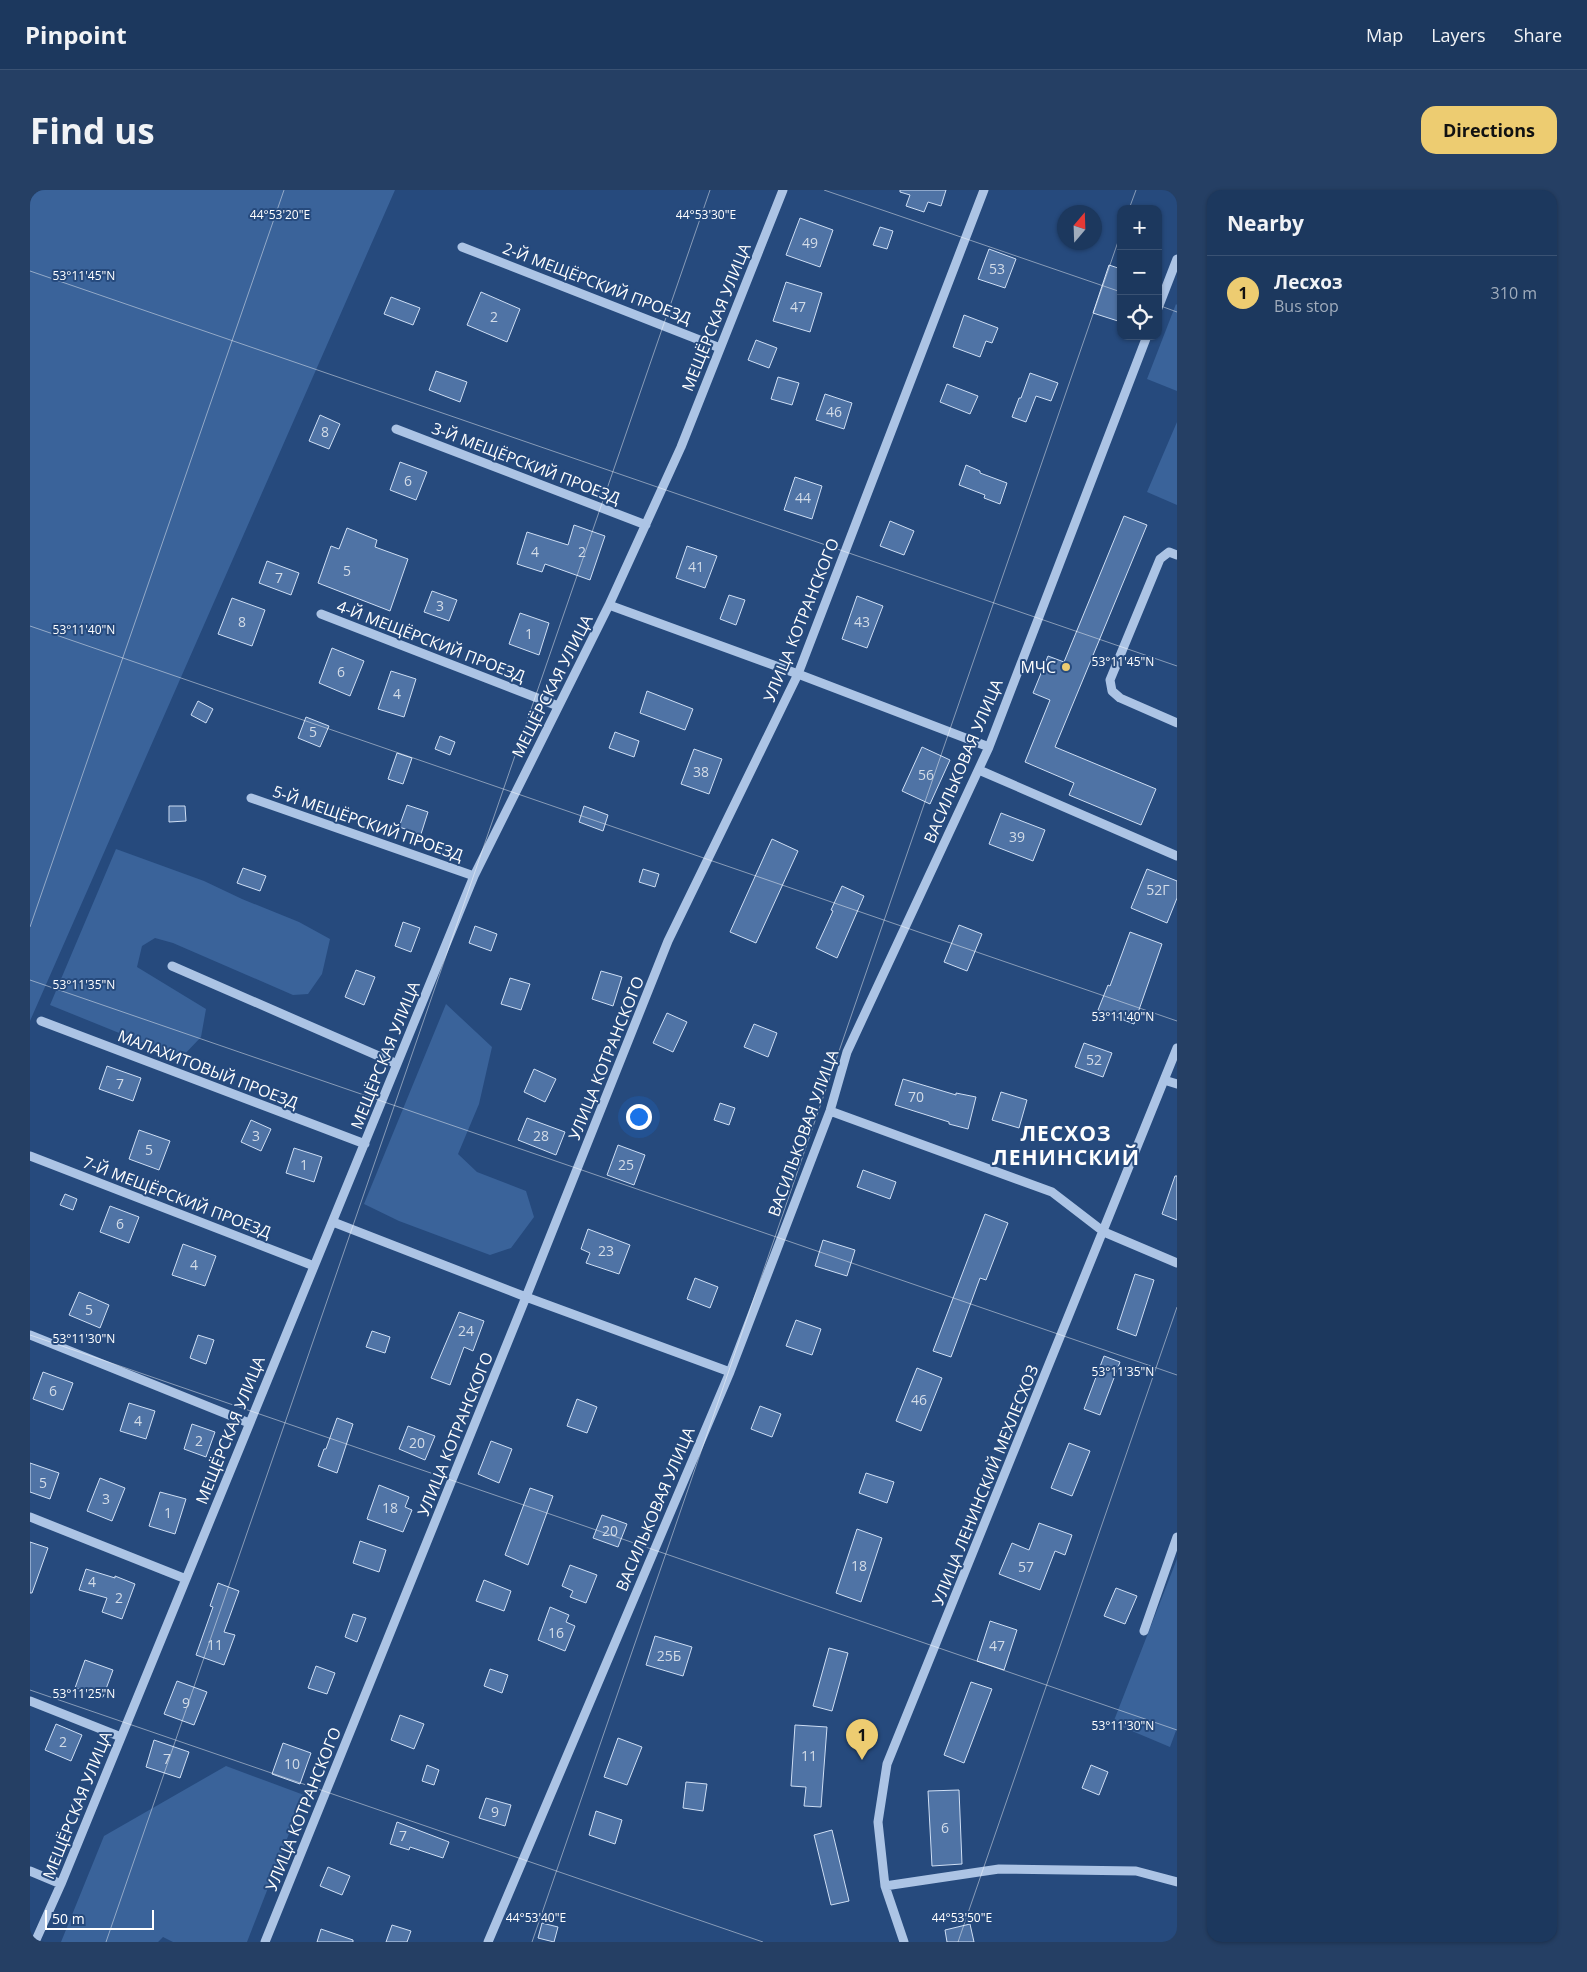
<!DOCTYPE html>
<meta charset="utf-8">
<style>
body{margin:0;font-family:"Open Sans",sans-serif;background:#253f64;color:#f1f3f6}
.controls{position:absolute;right:15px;top:15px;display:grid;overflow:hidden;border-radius:10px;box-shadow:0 1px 4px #0004}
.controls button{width:45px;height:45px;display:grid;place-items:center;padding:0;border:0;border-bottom:1px solid #3a5273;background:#1c385e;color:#f1f3f6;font:25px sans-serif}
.compass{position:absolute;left:1027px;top:15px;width:45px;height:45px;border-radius:50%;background:#1c385e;box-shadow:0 1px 4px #0004;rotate:19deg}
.scale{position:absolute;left:15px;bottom:12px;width:109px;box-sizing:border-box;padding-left:5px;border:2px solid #fff;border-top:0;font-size:14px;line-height:18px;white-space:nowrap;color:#fff;-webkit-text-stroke:4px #264a7d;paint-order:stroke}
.you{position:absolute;left:608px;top:926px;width:18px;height:18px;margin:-12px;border:4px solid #fff;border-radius:50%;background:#1a73e8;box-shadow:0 0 0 8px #1a73e833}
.badge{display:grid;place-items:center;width:32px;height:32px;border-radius:50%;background:#edcc71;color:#111;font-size:16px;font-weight:700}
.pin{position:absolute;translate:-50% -41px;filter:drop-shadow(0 1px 2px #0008)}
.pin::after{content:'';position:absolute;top:26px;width:18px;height:15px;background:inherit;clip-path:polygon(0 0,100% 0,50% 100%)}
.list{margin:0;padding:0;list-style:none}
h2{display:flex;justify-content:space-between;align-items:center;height:65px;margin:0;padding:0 20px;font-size:21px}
h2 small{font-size:16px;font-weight:400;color:#a0acbc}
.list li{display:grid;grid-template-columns:32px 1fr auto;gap:15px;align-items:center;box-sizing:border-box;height:75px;padding:0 20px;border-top:1px solid #3a5273}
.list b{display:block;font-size:19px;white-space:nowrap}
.list p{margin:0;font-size:16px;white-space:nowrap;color:#a0acbc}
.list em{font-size:16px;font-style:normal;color:#a0acbc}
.icon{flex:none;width:28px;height:28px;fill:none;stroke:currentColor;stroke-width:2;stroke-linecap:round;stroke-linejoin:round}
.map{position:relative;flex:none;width:1147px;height:1752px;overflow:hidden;border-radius:15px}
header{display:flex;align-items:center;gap:30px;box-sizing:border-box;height:70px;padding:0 25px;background:#1c385e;border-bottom:1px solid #3a5273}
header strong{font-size:24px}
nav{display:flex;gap:28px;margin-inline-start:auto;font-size:18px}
.intro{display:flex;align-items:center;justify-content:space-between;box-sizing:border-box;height:120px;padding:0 30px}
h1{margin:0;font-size:35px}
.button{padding:12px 22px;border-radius:15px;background:#edcc71;color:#111;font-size:18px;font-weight:700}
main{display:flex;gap:30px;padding:0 30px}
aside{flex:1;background:#1c385e;border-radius:15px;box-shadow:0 1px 4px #0004}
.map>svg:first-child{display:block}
.green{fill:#3a639a}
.building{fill:#4f73a5;stroke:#cedef4}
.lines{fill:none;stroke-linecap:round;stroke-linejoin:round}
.minor{stroke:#acc4e5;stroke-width:9}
.ticks{fill:none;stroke:#fff;stroke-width:1;stroke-opacity:0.45}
.poi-dot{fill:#edcc71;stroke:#264a7d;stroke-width:2}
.labels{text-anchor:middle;stroke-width:4;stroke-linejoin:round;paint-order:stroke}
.number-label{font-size:14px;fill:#d3dce8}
.street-label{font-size:16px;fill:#fff;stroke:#264a7d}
.poi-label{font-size:16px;fill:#fff;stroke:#264a7d;text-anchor:end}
.district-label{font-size:21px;font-weight:bold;letter-spacing:1px;fill:#fff;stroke:#264a7d}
.ticks-label{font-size:12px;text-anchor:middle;fill:#fff;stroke:#264a7d;stroke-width:4;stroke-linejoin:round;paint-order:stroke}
</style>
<header>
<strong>Pinpoint</strong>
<nav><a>Map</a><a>Layers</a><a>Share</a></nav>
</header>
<div class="intro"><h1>Find us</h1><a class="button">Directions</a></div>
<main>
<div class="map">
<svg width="1147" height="1752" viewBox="0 0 1147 1752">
<rect width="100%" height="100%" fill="#264a7d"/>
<path class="green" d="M0 0H365L0 831Z
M1146 114 1147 115V201L1117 189Z
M1147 232V315L1117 302Z
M86 659 174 691 212 709 269 732 300 749 292 784 278 804 263 805 143 753 125 748 112 756 107 777 176 819 171 847 151 868 20 815Z
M416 814 462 857 449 914 428 964 447 982 496 1001 504 1027 481 1058 460 1065 369 1031 334 1014Z
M1147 1369V1538L1140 1557 1083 1533Z
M196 1576 274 1605 217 1752H143L133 1747 128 1752H31L74 1646Z"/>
<path class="building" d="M870 0H916L911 16 898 12 894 22 876 16 880 5 870 2Z
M770 28 803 40 790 77 756 65Z
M850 37 863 41 857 59 843 55Z
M959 59 986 69 975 98 948 89Z
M1079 75 1091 79V132L1063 123Z
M756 92 792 103 780 142 743 131Z
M451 102 490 119 477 152 437 135Z
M361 107 390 118 383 135 354 124Z
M934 125 968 138 962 153 956 151 950 167 923 157Z
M726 150 747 158 739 178 718 170Z
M406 181 437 192 430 212 399 200Z
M1000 183 1028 193 1021 211 1006 206 996 232 982 227 989 208H991Z
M748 187 769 193 762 215 741 209Z
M917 194 948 206 940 224 910 212Z
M795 204 822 213 814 239 786 230Z
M290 225 310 234 299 259 279 251Z
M370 272 397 282 386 310 360 300Z
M936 275 950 281V283L977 293 970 314 954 308 955 305 929 295Z
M765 287 792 296 782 329 754 320Z
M1094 326 1117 335 1025 557 1126 599 1111 635 1039 605 1044 593 995 572 1020 510 1003 503 1018 466 1034 472Z
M860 331 884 341 874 365 850 356Z
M544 335 575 346 560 390 515 374 512 382 487 374 497 342 538 355Z
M317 338 347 350 345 357 378 369 360 421 288 393 301 356 309 359Z
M657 356 687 366 675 398 646 388Z
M237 371 269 383 261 405 229 393Z
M402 401 427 410 419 431 394 422Z
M699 405 715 410 706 435 690 429Z
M827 406 853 416 837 458 812 449Z
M202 408 235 420 222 456 188 444Z
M490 423 519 433 509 465 479 454Z
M302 458 334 471 320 506 289 493Z
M361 481 386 489 374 527 348 519Z
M617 501 663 519 655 540 610 523Z
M168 511 183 519 176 533 161 525Z
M276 527 299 536 290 557 268 548Z
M585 542 609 551 604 567 579 558Z
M410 546 425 552 420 565 405 559Z
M892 557 920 570 900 614 872 601Z
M664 559 692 569 679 604 651 594Z
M367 563 382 568 373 594 358 589Z
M377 615 398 622 391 644 369 637Z
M139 616H155L156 631 139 632Z
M554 616 578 625 573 641 549 632Z
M971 623 1015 640 1003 671 959 654Z
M742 649 768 661 726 753 700 742Z
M213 678 236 686 230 701 207 693Z
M613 679 629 684 625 697 609 692Z
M1117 679 1147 691V708L1137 733 1101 718Z
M812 696 834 706 807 768 786 758 803 721 801 720Z
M373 732 390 738 381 762 365 756Z
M929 735 952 744 937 781 914 772Z
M445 736 467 744 461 761 439 753Z
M1100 742 1132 754 1104 834 1068 820 1078 795 1080 796Z
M326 780 345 787 334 815 315 807Z
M571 781 592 787 583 816 562 809Z
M480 788 500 794 491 820 471 814Z
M637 823 657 832 643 862 623 853Z
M724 834 747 843 738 867 714 857Z
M1054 853 1082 863 1073 887 1045 877Z
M77 876 111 888 103 911 69 899Z
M504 879 526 889 515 912 494 902Z
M873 889 926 905V903L946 907 938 939 919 934V932L865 915Z
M971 902 997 910 989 938 962 930Z
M690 913 705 918 699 935 684 930Z
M497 928 535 942 526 965 488 950Z
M221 930 241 939 231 961 211 952Z
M109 940 140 951 129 980 99 969Z
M588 955 615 965 604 995 577 985Z
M264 958 292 967 284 992 256 983Z
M833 980 866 992 860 1009 827 997Z
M1145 986H1147V1030L1132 1024Z
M35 1004 47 1009 43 1020 30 1015Z
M80 1016 109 1027 99 1053 70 1042Z
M955 1024 978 1033 956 1090 950 1088 921 1167 903 1161Z
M558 1039 600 1055 589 1084 556 1073 560 1063 551 1059Z
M793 1050 825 1060 817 1086 785 1076Z
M153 1054 186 1066 175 1096 142 1085Z
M1105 1084 1124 1090 1106 1146 1087 1139Z
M665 1088 688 1097 680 1118 657 1109Z
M49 1102 79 1115 70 1138 39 1125Z
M429 1122 454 1131 443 1161 434 1157 420 1195 401 1188Z
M766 1130 791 1139 782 1165 756 1156Z
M342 1141 360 1147 355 1163 336 1157Z
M168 1145 184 1150 176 1174 160 1168Z
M1074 1166 1090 1172 1070 1225 1054 1219Z
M887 1178 912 1188 891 1241 866 1231Z
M13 1182 43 1193 33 1220 3 1209Z
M547 1209 567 1217 557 1243 537 1236Z
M99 1213 125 1221 116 1249 90 1241Z
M730 1216 751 1224 742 1247 721 1239Z
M307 1228 323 1234 307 1283 288 1276 294 1259H296Z
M162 1234 185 1242 176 1267 154 1259Z
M378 1236 405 1246 395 1270 369 1259Z
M461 1251 482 1259 469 1293 448 1284Z
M1039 1253 1060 1261 1042 1306 1021 1298Z
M0 1273 29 1283 20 1309 0 1302Z
M836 1283 864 1292 857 1313 829 1303Z
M70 1288 95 1298 82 1331 57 1321Z
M349 1295 379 1307 375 1317 382 1320 373 1342 337 1329Z
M500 1298 523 1306 498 1375 475 1365Z
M130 1302 156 1309 145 1344 119 1336Z
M572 1325 597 1334 588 1357 563 1348Z
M1009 1333 1042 1345 1035 1365 1025 1361 1010 1400 969 1384 982 1353 999 1360Z
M827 1339 852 1348 831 1412 806 1403Z
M330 1351 356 1360 349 1382 323 1373Z
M0 1352 18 1358 2 1403H0Z
M540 1375 567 1385 556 1413 540 1407 543 1401 532 1396Z
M56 1379 85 1388V1386L105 1394 92 1429 72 1422 77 1408 49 1400Z
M454 1390 481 1401 474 1421 446 1411Z
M188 1393 209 1401 194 1442 205 1445 194 1475 166 1465 183 1417 180 1416Z
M1086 1398 1107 1406 1095 1434 1074 1426Z
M520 1417 539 1425 536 1432 545 1436 535 1461 508 1450Z
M323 1424 336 1428 327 1452 315 1447Z
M960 1431 987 1440 974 1480 947 1471Z
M625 1446 662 1457 653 1486 616 1475Z
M799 1458 818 1463 802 1521 783 1516Z
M55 1470 83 1480 73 1507 45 1498Z
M286 1476 305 1483 297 1504 278 1498Z
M460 1479 478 1485 472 1503 454 1496Z
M147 1491 177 1502 164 1535 134 1524Z
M941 1492 962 1499 934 1573 914 1565Z
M370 1525 394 1534 384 1559 361 1550Z
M26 1534 52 1545 41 1571 15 1560Z
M765 1535 797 1537 791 1617 774 1616 776 1597 761 1596Z
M588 1548 612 1557 597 1595 574 1587Z
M124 1550 159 1562 150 1588 116 1577Z
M253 1553 281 1563 270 1594 242 1584Z
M397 1575 409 1580 404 1595 392 1591Z
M1061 1575 1078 1582 1069 1605 1052 1598Z
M656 1592 677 1594 673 1621 653 1618Z
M929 1600 932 1674 902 1676 898 1601Z
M456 1608 481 1615 475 1636 449 1628Z
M566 1621 592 1630 585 1654 559 1645Z
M367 1632 419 1652 413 1668 380 1657 379 1660 360 1654Z
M802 1640 819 1711 801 1715 784 1645Z
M298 1677 320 1686 312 1705 290 1696Z
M512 1733 528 1737 524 1752 508 1748Z
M940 1734 944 1752H917L915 1740Z
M362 1735 381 1741 377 1752H356Z
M291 1739 323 1750V1752H287Z"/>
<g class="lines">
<path class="minor" d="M432 57 690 158
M1128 118 1147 69
M366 239 616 335
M1147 365 1139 362 1130 369 1080 490 1082 501 1090 508 1147 533
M579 415 768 484 959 557
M291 424 528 516
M949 580 1147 666
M221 608 444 686
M142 776 367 874
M11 831 335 954
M1134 890 1147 894
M800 921 1022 1002 1074 1042 1147 1073
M0 966 284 1076
M303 1032 496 1107 700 1182
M0 1145 219 1233
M0 1327 156 1389
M1114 1441 1147 1347
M0 1511 91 1547
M0 1681 31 1694
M855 1696 969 1679 1106 1681 1147 1692
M5 1752 31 1694 444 686 579 415 651 257 753 0
M235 1752 496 1107 638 751 768 484 954 0
M458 1752 700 1182 800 921 817 862 959 557 1117 146
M874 1752 855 1696 848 1632 857 1574 1147 858"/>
</g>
<path class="ticks" d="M794 0 1091 102M1099 19 1106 0M0 81 1147 476M1128 115 1147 122M0 436 1147 831M0 737 254 0M0 790 1147 1185M0 1145 1147 1540M0 1500 733 1752M76 1752 680 0M502 1752 1091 43M928 1752 1147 1117"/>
<circle class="poi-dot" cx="1036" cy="477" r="5"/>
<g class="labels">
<g class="number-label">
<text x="780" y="58">49</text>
<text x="967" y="84">53</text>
<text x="768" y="122">47</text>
<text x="464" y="132">2</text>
<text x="804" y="227">46</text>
<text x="295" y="247">8</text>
<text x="378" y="296">6</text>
<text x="773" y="313">44</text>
<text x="505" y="367">4</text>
<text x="552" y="367">2</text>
<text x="666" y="382">41</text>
<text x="317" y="386">5</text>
<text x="249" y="393">7</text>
<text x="410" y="421">3</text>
<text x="212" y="437">8</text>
<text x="832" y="437">43</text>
<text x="499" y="449">1</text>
<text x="311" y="487">6</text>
<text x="367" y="509">4</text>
<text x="283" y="547">5</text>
<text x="671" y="587">38</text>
<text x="896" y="590">56</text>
<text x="987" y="652">39</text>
<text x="1128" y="705">52Г</text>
<text x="1064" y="875">52</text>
<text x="90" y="899">7</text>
<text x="886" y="912">70</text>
<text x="226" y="951">3</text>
<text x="511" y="951">28</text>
<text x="119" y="965">5</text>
<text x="274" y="980">1</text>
<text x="596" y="980">25</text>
<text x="90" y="1039">6</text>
<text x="576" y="1066">23</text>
<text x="164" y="1080">4</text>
<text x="59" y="1125">5</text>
<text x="436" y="1146">24</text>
<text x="23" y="1206">6</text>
<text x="889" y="1215">46</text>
<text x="108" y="1236">4</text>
<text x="169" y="1256">2</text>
<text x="387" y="1258">20</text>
<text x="13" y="1298">5</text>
<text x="76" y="1314">3</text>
<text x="360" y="1323">18</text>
<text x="138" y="1328">1</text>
<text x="580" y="1346">20</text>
<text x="829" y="1381">18</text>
<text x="996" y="1382">57</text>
<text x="62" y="1397">4</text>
<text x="89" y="1413">2</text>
<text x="526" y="1448">16</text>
<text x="185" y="1460">11</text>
<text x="967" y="1461">47</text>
<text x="639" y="1471">25Б</text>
<text x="156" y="1518">9</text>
<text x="33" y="1557">2</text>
<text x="779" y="1571">11</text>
<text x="137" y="1574">7</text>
<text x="262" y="1579">10</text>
<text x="465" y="1627">9</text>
<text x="915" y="1643">6</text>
<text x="373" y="1651">7</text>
</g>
<g class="street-label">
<text transform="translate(567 93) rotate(21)" y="6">2-Й МЕЩЁРСКИЙ ПРОЕЗД</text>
<text transform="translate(686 127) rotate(-68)" y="6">МЕЩЁРСКАЯ УЛИЦА</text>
<text transform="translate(496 273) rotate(21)" y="6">3-Й МЕЩЁРСКИЙ ПРОЕЗД</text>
<text transform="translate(771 430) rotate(-68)" y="6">УЛИЦА КОТРАНСКОГО</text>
<text transform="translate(401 451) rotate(21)" y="6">4-Й МЕЩЁРСКИЙ ПРОЕЗД</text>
<text transform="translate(522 496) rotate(-63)" y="6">МЕЩЁРСКАЯ УЛИЦА</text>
<text transform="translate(933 571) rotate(-67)" y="6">ВАСИЛЬКОВАЯ УЛИЦА</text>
<text transform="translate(338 633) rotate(19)" y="6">5-Й МЕЩЁРСКИЙ ПРОЕЗД</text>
<text transform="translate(355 865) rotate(-68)" y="6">МЕЩЁРСКАЯ УЛИЦА</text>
<text transform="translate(576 868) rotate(-68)" y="6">УЛИЦА КОТРАНСКОГО</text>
<text transform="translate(178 879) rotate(21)" y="6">МАЛАХИТОВЫЙ ПРОЕЗД</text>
<text transform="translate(773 943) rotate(-70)" y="6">ВАСИЛЬКОВАЯ УЛИЦА</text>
<text transform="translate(147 1007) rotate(21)" y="6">7-Й МЕЩЁРСКИЙ ПРОЕЗД</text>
<text transform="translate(200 1240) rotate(-68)" y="6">МЕЩЁРСКАЯ УЛИЦА</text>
<text transform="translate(425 1244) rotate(-68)" y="6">УЛИЦА КОТРАНСКОГО</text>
<text transform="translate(955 1295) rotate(-68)" y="6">УЛИЦА ЛЕНИНСКИЙ МЕХЛЕСХОЗ</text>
<text transform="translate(625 1319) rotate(-67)" y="6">ВАСИЛЬКОВАЯ УЛИЦА</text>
<text transform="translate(47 1615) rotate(-68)" y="6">МЕЩЁРСКАЯ УЛИЦА</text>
<text transform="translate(273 1619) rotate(-68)" y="6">УЛИЦА КОТРАНСКОГО</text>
</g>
<g class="poi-label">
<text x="1026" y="483">МЧС</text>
</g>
<g class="district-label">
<text x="1036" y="951">ЛЕСХОЗ<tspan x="1036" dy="24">ЛЕНИНСКИЙ</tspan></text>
</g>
</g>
<g class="ticks-label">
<text x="676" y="29">44°53'30"E</text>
<text x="250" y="29">44°53'20"E</text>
<text x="54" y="90">53°11'45"N</text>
<text x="54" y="444">53°11'40"N</text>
<text x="1093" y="476">53°11'45"N</text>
<text x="54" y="799">53°11'35"N</text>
<text x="1093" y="831">53°11'40"N</text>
<text x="54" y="1153">53°11'30"N</text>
<text x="1093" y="1186">53°11'35"N</text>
<text x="54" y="1508">53°11'25"N</text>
<text x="1093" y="1540">53°11'30"N</text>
<text x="506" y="1732">44°53'40"E</text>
<text x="932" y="1732">44°53'50"E</text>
</g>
</svg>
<div class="controls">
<button>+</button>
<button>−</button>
<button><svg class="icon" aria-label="locate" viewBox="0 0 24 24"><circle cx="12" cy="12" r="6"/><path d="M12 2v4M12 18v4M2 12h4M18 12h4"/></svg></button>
</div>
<svg class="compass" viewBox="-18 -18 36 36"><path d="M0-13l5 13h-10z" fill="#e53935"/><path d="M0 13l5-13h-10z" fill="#a0acbc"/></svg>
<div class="scale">50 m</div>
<div class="you"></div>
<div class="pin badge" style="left:832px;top:1570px">1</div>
</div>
<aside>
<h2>Nearby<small></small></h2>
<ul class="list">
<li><span class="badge">1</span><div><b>Лесхоз</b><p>Bus stop</p></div><em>310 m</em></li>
</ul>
</aside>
</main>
